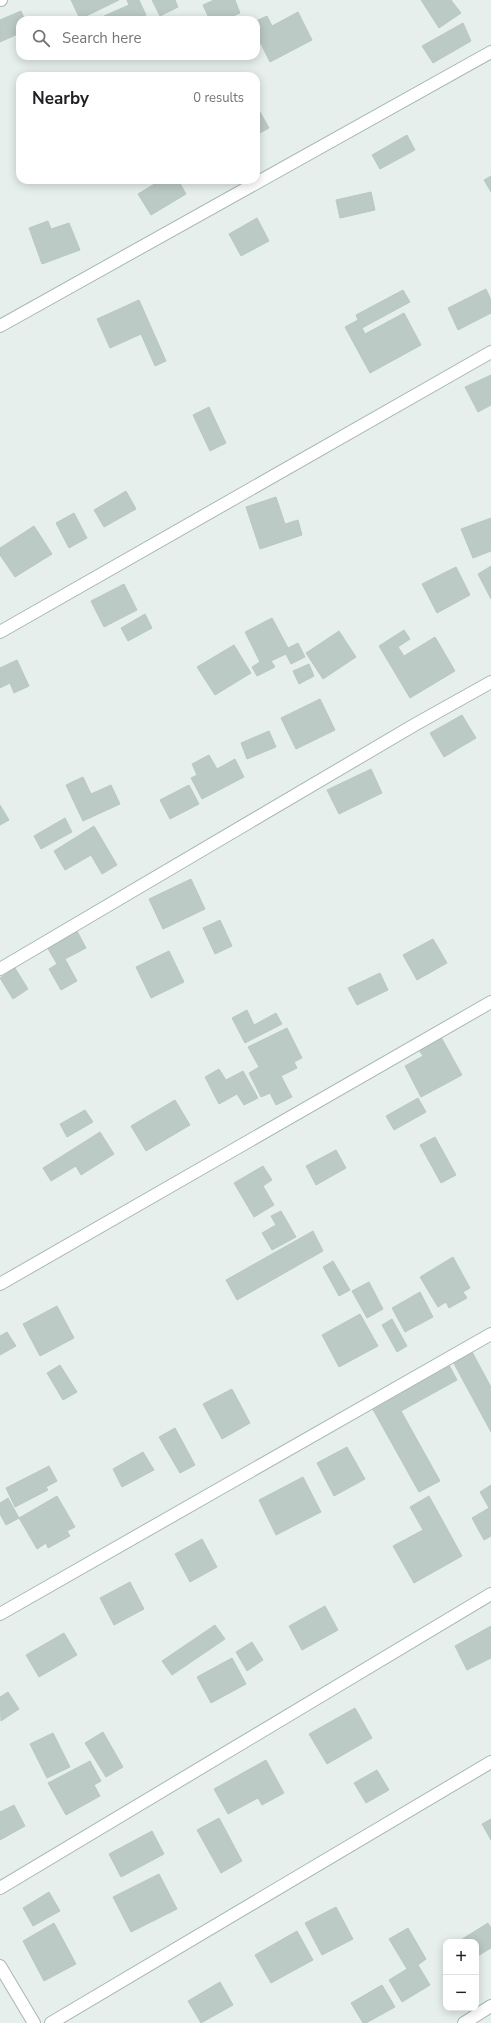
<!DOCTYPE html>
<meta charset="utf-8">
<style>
body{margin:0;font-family:"Nunito Sans",sans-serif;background:#f6f6f6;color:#202124}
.controls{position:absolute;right:12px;bottom:12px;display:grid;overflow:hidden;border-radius:8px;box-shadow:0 2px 10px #0003}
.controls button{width:36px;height:36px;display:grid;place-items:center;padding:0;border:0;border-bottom:1px solid #e0e0e0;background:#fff;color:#202124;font:20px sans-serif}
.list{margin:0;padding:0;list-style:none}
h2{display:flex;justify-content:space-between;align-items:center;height:52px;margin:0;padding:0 16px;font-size:17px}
h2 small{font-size:13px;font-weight:400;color:#757577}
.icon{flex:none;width:22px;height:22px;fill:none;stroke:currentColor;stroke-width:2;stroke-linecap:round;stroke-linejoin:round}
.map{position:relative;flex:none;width:491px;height:2023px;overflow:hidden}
.search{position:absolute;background:#fff;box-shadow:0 2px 10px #0003;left:16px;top:16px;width:244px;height:44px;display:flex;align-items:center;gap:10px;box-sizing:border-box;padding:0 14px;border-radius:12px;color:#757577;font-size:15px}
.panel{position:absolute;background:#fff;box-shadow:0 2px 10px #0003;left:16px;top:72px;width:244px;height:112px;border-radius:12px}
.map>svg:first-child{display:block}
.building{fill:#bbcac4;stroke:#b8c9c2}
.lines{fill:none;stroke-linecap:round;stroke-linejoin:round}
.street-casing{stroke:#a8b8b2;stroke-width:14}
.street{stroke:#fff;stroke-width:12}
</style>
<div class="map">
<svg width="491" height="2023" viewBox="0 0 491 2023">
<rect width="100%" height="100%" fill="#e6efeb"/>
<path class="building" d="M71 0H119L80 19Z
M127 0H139L146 15 134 20H105L104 16 129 5Z
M152 0H175L178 7 160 16Z
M214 0H235L240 13 224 20H210L203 5Z
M421 0H451L461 13 439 28Z
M21 11 25 20H20V33L0 42V20Z
M298 12 312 40 270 62 256 34V21L267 16 272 26Z
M463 23 471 41 433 63 422 46Z
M260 112 269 128 256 135V114Z
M407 135 415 150 380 169 372 155Z
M491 176V192L484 180Z
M161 180H178L186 194 151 215 138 194Z
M371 192 375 210 340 218 336 200Z
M257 218 269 241 241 256 229 234Z
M48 221 51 229 69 223 80 250 42 264 29 228Z
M486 289 491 300V313L458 330 448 308Z
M403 290 410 302 362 328 365 334 404 313 421 345 370 373 345 327 358 320 356 315Z
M139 300 166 361 155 366 141 334 110 348 97 319Z
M491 375V405L478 412 465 387Z
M209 407 226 443 210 451 193 415Z
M126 491 136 509 104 527 94 510Z
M276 497 285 524 298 520 302 535 260 549 246 507Z
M74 513 87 538 69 548 56 523Z
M491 518V551L473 558 461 529Z
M34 526 52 554 15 577 0 555V548Z
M491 566V599L478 574Z
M456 567 470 595 437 613 422 584Z
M124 584 137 610 104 627 91 601Z
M145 614 152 628 128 641 121 628Z
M272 618 288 648 284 650 286 654 271 661 275 667 257 676 252 667 260 662 245 632Z
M404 630 410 639 398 647 404 656 435 637 455 671 410 698 379 646Z
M339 631 356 657 323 679 306 653Z
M298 643 305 657 291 664 284 650Z
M234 645 251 673 215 695 197 667Z
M17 660 29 686 14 693 10 683 0 688V668Z
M309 664 314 676 299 684 293 671Z
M320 699 335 730 296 749 281 718Z
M462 715 476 738 444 757 430 733Z
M269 731 276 747 247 759 241 743Z
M209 755 217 769 235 759 244 777 202 799 191 778 197 775 192 764Z
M371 769 382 793 339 814 327 790Z
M83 777 91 794 111 785 120 804 83 821 66 785Z
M189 785 199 804 170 819 160 800Z
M0 805 9 820 0 825Z
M65 818 72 832 41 849 34 836Z
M94 826 117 865 102 874 91 855 65 870 54 851Z
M191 879 205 909 163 929 149 899Z
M220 920 232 946 215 954 203 928Z
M77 931 86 948 65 959 77 981 61 990 49 969 57 964 47 947Z
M433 939 447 963 417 980 403 955Z
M169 951 184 982 151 998 136 967Z
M15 968 28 989 13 999 0 978Z
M380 973 388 990 357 1005 348 988Z
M247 1010 254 1025 276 1013 282 1024 245 1043 232 1018Z
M287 1028 302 1058 294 1062 297 1068 281 1076 292 1097 276 1105 270 1093 261 1097 249 1073 259 1067 248 1047Z
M441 1037 462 1075 421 1097 405 1066 423 1056 419 1050Z
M219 1069 226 1080 243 1071 258 1098 244 1105 237 1094 219 1104 205 1077Z
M418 1098 426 1112 394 1130 386 1116Z
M175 1100 190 1125 146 1151 131 1126Z
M85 1110 93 1122 67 1137 60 1124Z
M100 1132 114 1154 81 1175 76 1166 51 1181 43 1168Z
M435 1137 456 1175 441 1183 420 1145Z
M336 1150 346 1168 316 1185 306 1166Z
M263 1166 272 1180 263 1186 274 1205 254 1217 234 1183Z
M281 1211 296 1237 272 1250 262 1233 276 1225 271 1216Z
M313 1231 323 1251 237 1300 226 1280Z
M453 1257 470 1288 463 1292 467 1298 449 1308 446 1302 438 1307 420 1277Z
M333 1261 350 1290 339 1296 323 1267Z
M369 1282 383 1309 367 1318 352 1291Z
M420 1292 433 1317 405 1332 392 1308Z
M57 1306 74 1338 40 1356 23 1324Z
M360 1314 378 1346 339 1367 322 1335Z
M392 1319 407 1346 397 1352 382 1325Z
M7 1332 16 1346 0 1355V1336Z
M471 1350 491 1387V1432L452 1360Z
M448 1363 457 1380 401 1411 440 1481 419 1492 371 1406Z
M60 1365 77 1392 63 1400 47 1373Z
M232 1389 250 1423 222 1439 203 1404Z
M175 1428 195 1465 180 1473 159 1437Z
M347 1447 365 1479 334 1496 317 1463Z
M143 1452 154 1470 122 1487 113 1469Z
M49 1466 57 1481 46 1487 48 1490 15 1507 6 1488Z
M303 1477 321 1512 276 1535 259 1500Z
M491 1485V1536L484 1540 472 1518 489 1508 480 1492Z
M57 1496 75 1527 67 1531 70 1536 48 1548 46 1543 37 1549 19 1518Z
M429 1496 462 1556 414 1583 393 1546 423 1530 410 1507Z
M8 1498 19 1518 6 1525 0 1514V1503Z
M202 1539 217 1567 190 1582 175 1554Z
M130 1582 144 1609 114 1625 100 1598Z
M325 1606 338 1630 302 1650 289 1626Z
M215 1625 225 1639 172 1675 162 1661Z
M491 1626V1658L467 1670 455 1646Z
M64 1633 77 1655 39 1677 26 1655Z
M252 1642 263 1660 247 1671 236 1652Z
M232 1658 246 1684 211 1703 197 1677Z
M8 1692 19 1709 1 1721 0 1697Z
M355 1708 372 1738 327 1764 309 1734Z
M103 1732 123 1767 106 1777 85 1743Z
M53 1733 70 1767 47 1778 30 1744Z
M266 1760 284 1793 262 1805 258 1798 228 1814 214 1789Z
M90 1761 101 1781 94 1785 100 1796 66 1815 48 1783Z
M377 1770 389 1790 366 1803 354 1783Z
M14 1805 25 1826 0 1840V1812Z
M219 1818 242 1861 221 1873 197 1830Z
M491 1819V1840L482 1824Z
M152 1831 164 1854 121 1877 109 1854Z
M159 1874 177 1909 131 1932 113 1897Z
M49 1892 60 1911 33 1926 23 1908Z
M336 1907 353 1939 322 1955 305 1923Z
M54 1923 76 1964 44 1981 23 1941Z
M488 1923 491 1928V1948L476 1957V1942L459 1941Z
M408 1928 426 1959 418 1965 430 1985 402 2002 389 1980 407 1969 389 1939Z
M297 1931 313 1960 271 1983 255 1955Z
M220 1982 233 2005 201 2023 188 2001Z
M382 1985 395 2007 366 2023H363L351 2003Z"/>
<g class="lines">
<g class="street-casing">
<path id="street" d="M0 0H1
M0 326 491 52
M0 632 491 352
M0 969 416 724 491 682
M0 1284 491 1002
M0 1614 491 1334
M0 1888 491 1594
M0 1966 34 2023
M51 2023 491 1762
M464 2023 491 2006"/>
</g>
<use href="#street" class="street"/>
</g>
</svg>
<div class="controls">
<button>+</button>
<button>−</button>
</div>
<div class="search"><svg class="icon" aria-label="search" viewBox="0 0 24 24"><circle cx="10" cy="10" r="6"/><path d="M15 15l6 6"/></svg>Search here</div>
<section class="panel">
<h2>Nearby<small>0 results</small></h2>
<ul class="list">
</ul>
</section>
</div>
